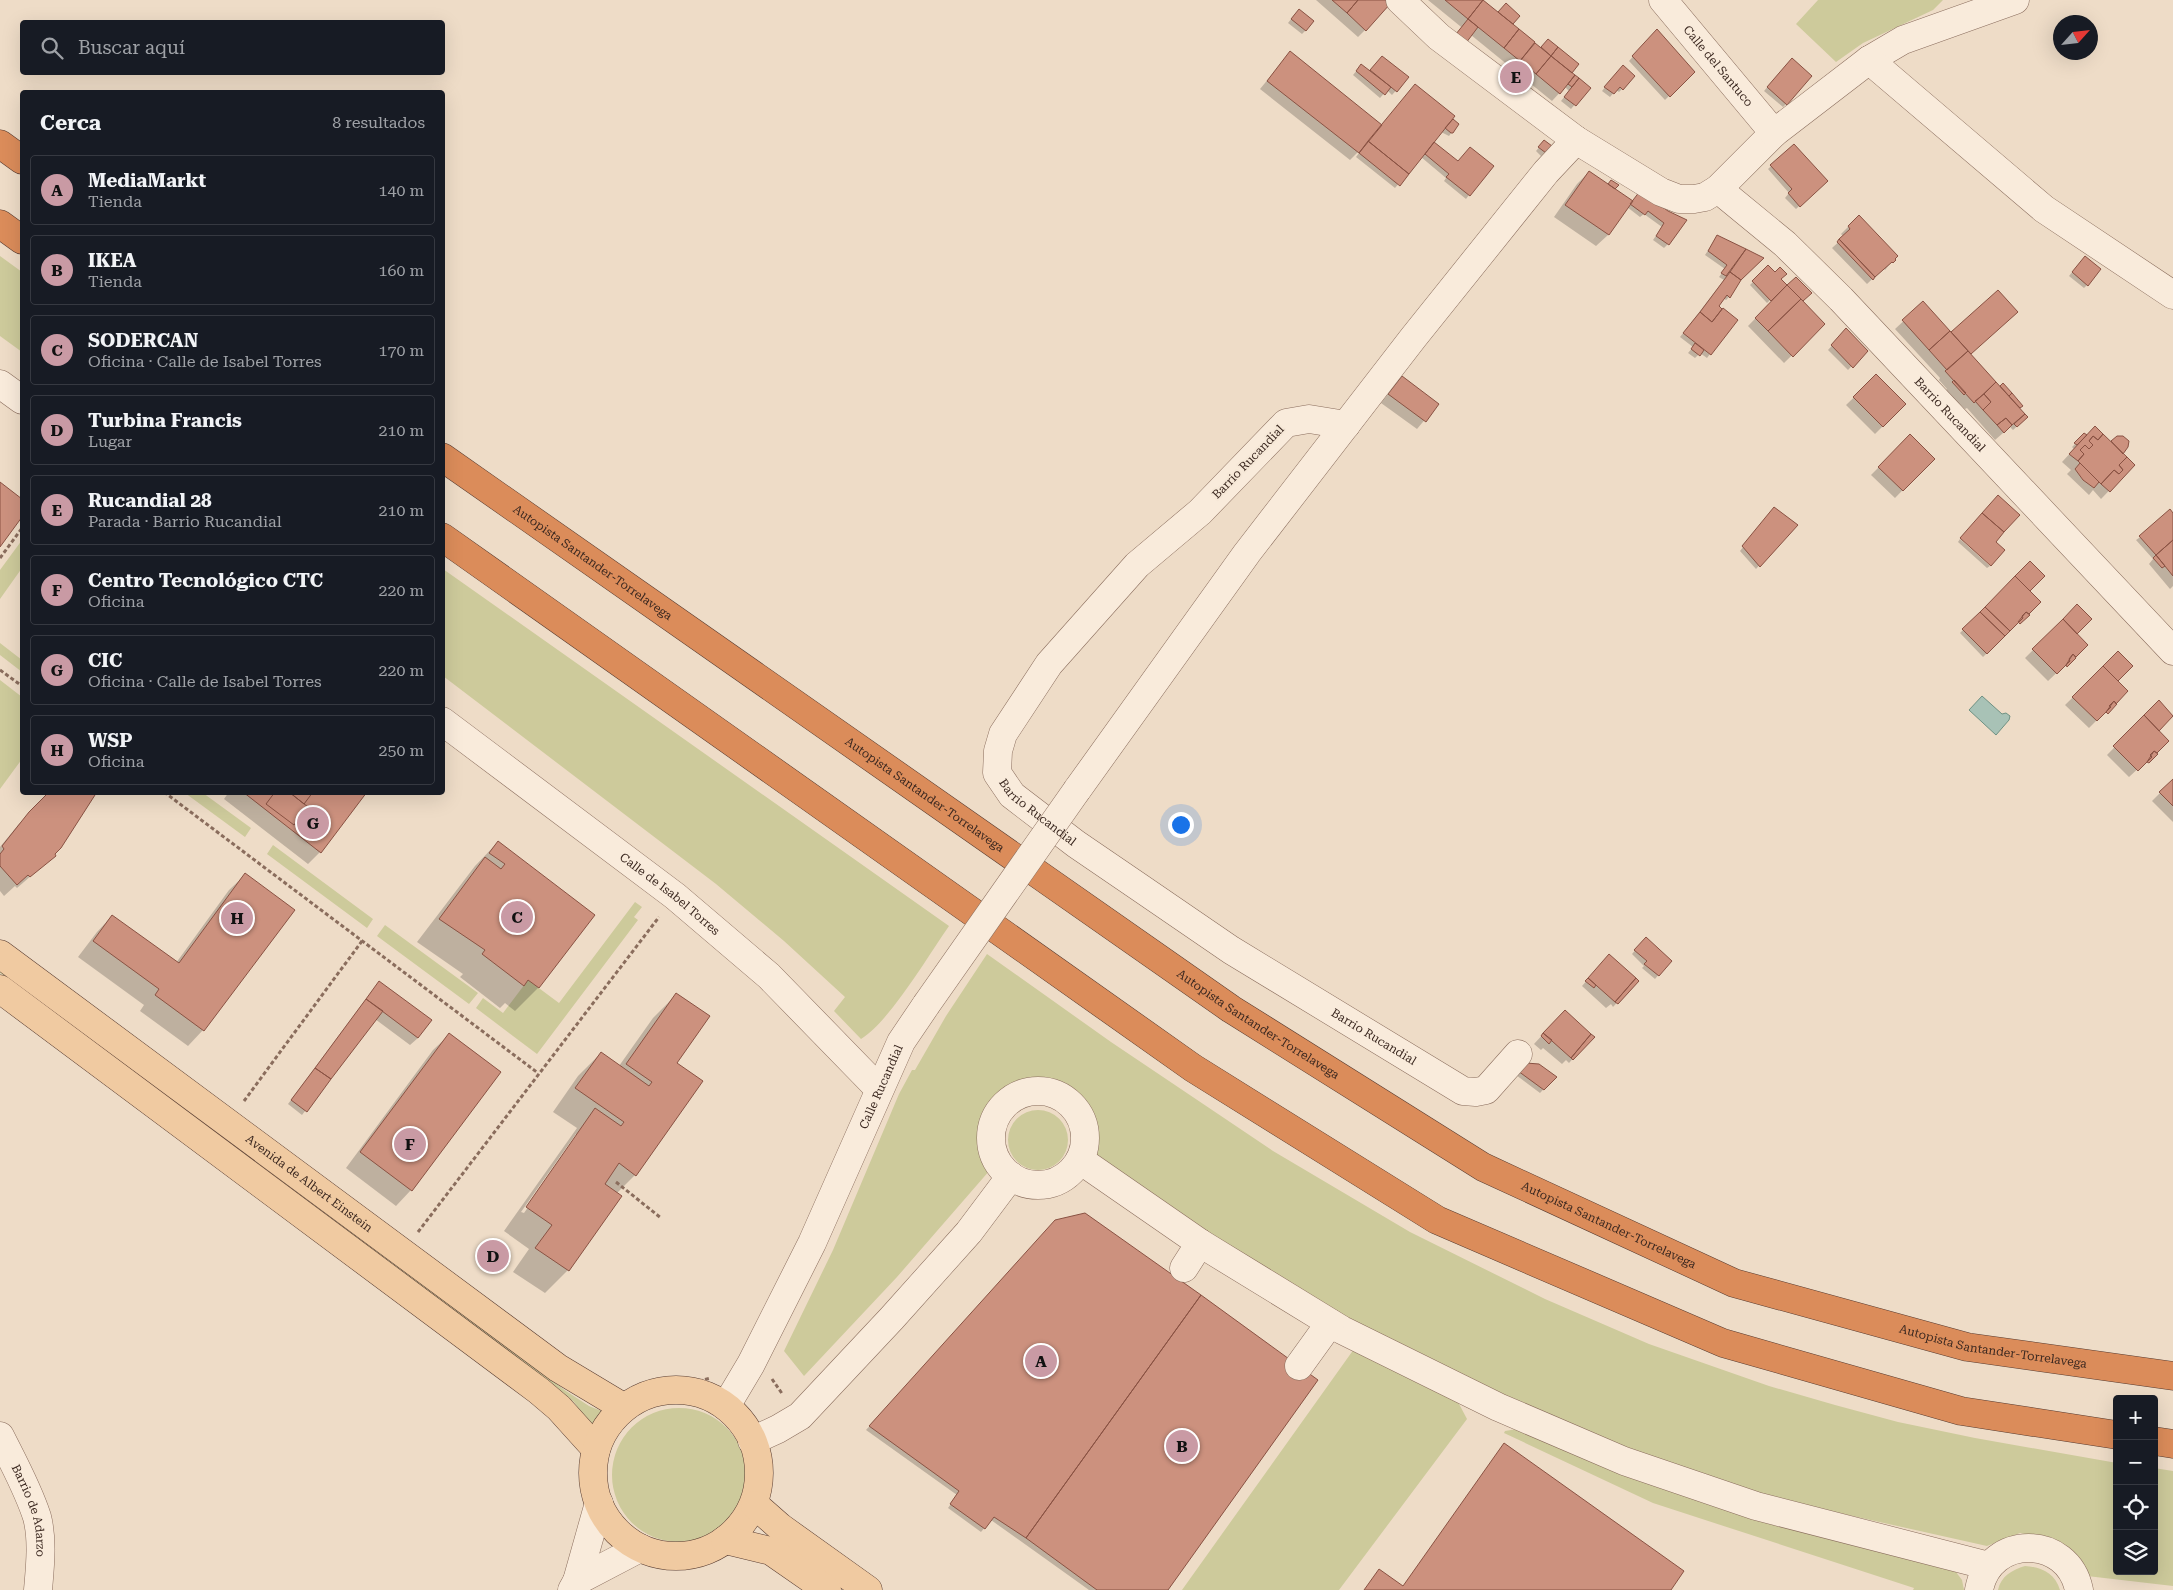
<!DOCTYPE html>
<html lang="es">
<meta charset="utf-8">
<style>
body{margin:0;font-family:"Roboto Serif",serif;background:#20242c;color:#f1f3f6}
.controls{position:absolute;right:15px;bottom:15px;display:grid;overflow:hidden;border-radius:5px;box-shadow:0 5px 20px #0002}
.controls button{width:45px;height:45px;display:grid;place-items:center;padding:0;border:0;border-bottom:1px solid #363941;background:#171b24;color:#f1f3f6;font:25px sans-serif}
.compass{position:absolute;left:2053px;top:15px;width:45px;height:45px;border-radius:50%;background:#171b24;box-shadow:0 5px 20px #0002;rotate:63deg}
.you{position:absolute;left:1180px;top:824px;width:18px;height:18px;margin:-12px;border:4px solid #fff;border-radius:50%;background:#1a73e8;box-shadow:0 0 0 8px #1a73e833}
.badge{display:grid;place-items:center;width:32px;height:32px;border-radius:50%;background:#c99aa4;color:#111;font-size:16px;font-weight:700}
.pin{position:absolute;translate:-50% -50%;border:2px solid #fff;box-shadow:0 1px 5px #0006}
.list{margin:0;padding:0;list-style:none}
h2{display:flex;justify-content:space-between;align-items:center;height:65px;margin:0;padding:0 20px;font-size:21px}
h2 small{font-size:16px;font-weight:400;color:#9ea1a6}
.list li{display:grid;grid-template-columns:32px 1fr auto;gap:15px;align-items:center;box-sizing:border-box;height:70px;margin:0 10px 10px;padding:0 10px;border:1px solid #363941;border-radius:5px}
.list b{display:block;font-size:19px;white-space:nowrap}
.list p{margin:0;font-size:16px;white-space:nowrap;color:#9ea1a6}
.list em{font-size:16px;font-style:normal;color:#9ea1a6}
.icon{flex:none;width:28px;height:28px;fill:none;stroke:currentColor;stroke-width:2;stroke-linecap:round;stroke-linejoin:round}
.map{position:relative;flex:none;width:2173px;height:1590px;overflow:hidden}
.search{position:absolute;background:#171b24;box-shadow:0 5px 20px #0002;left:20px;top:20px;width:425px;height:55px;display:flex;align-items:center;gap:12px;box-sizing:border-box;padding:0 18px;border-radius:5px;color:#9ea1a6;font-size:19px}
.panel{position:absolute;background:#171b24;box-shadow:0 5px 20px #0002;left:20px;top:90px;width:425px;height:705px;border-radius:5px}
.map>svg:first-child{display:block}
.green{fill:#cdca9b}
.water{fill:#a8c2b6;stroke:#6f9183}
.shadow{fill:#0003;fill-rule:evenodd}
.building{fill:#cc917e;stroke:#895243}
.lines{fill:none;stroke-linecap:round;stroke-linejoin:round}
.minor-casing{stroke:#8a6d5d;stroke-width:29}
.major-casing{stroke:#583c31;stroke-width:29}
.highway-casing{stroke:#583c31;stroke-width:29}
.path{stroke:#8a6d5d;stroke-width:3;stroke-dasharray:4 2.5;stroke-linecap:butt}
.minor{stroke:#f9ebdb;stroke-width:28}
.major{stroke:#f0caa1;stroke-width:28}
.highway{stroke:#db8c5a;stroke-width:28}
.minor-bridge-casing{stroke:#8a6d5d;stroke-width:29;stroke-linecap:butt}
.minor-bridge{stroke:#f9ebdb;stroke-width:28}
.labels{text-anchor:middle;stroke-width:4;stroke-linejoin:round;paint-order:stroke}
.street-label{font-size:12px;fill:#3b2820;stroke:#f6e8d7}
</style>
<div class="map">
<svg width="2173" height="1590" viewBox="0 0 2173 1590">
<rect width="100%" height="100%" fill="#eedcc7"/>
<path class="green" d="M1818 0H1943L1933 10 1863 43 1836 62 1796 24Z
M0 256 22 272V352L0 336Z
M22 540V568L0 599V570Z
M443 569 949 926C928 956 890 1021 861 1039L834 1011 845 997 784 941 716 884 443 676Z
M0 643 22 660V672L0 655Z
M0 680 22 697V759L0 789Z
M185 793H203L251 828 245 837Z
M273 845 373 919 367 928 267 854Z
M635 902 642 907 634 917 638 920 537 1054 476 1008 483 998 503 1013 528 980 559 1003Z
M385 925 478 993 469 1004 377 936Z
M987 954 1111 1042 1273 1151 1410 1232 1545 1299 1649 1344 1769 1386 1835 1405 1898 1422 1975 1438 2117 1463V1571H2154V1468L2173 1471V1586L2087 1576 2053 1540 2020 1533 1987 1546 1781 1500 1688 1472 1587 1435 1375 1334 1303 1293 1092 1159C1088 1142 1094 1127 1085 1111 1058 1067 997 1076 983 1126 978 1142 992 1155 990 1170L897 1277 804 1376 784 1351 833 1250 899 1094 912 1070H915L946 1016Z
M0 969 566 1391 589 1406 604 1412 592 1429 574 1402 0 973Z
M1008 1140a30 30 0 1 1 60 0a30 30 0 1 1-60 0Z
M1354 1349 1458 1402 1467 1419 1339 1590H1182Z
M612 1475a67 67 0 1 1 134 0a67 67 0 1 1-134 0Z
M1517 1429 1568 1452 1721 1509 1957 1566 1956 1572 1962 1580 1964 1590H1913L1914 1588 1653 1503 1504 1433 1505 1431Z
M2025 1566C2041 1567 2055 1573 2060 1590H1998C2001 1576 2012 1570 2025 1566Z"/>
<path class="water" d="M1982 696 2002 714 2006 713 2010 716 2009 720 1996 735 1969 710Z"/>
<path class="shadow" d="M1316 0H1384L1365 30 1358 37Z
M1428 0H1481L1498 14 1502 8 1518 16 1511 25 1541 49 1548 41 1571 73 1589 88 1571 109 1561 101 1569 91 1565 87 1552 101Z
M1295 14 1306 30 1302 34 1288 23Z
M1657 30 1693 72 1665 100 1629 61Z
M1290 53 1381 126 1415 86 1458 124 1449 136 1441 132 1432 142 1469 195 1466 199 1444 181 1446 178 1421 157 1395 188 1356 157 1359 153 1358 152 1350 160 1260 89Z
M1379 61 1408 77 1392 95 1387 90 1380 98 1353 75 1358 69 1369 72Z
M1788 63 1786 104 1783 107 1764 91Z
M1619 70 1622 89 1619 92 1616 90 1610 97 1602 91Z
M1541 145 1550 146 1541 156 1536 151Z
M1794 145 1826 181 1796 209 1785 198 1789 193 1768 169Z
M1589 172 1632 202 1668 212V244L1664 248 1653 240 1662 227 1644 214 1640 217 1627 207 1608 235 1596 246 1554 217 1577 184Z
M1849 226 1896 256 1885 270 1884 268 1867 284 1832 248 1844 237 1841 234Z
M1717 237 1761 258 1740 279 1729 297 1726 300 1723 298 1717 306 1736 320 1707 358 1700 353 1695 358 1688 353 1693 347 1680 337 1724 280 1719 277 1725 269 1705 255Z
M2081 261 2087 285 2084 288 2069 276Z
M1768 267 1787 287 1796 278 1810 293 1801 302 1824 324 1784 363 1748 326 1784 289 1783 288 1767 303 1750 285Z
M1998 292 2016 312 1970 354 2000 387 2003 385 2010 393 2005 398 2007 399 2012 395 2021 405 2019 408 2027 417 2013 430 2010 427 1995 440 1967 408 1965 409 1945 391 1947 389 1939 380 1940 378 1895 329 1923 303 1951 334Z
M1846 330 1866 351 1848 370 1828 350Z
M1876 376 1905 404 1875 434 1846 405Z
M1402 377 1438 404 1417 429 1381 403Z
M1910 436 1933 459 1895 498 1871 475Z
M2117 437 2122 454 2134 465 2101 499 2093 490 2089 495 2067 474 2071 470 2062 462 2074 449 2072 447 2081 438 2111 443Z
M1771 512 1796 525 1756 569 1740 551Z
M2173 515V586L2170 589 2149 564 2153 559 2136 540Z
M1960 539 1990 566 1987 568 1958 542Z
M2030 563 2044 576 2028 591 2039 602 1983 657 1960 633Z
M2060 623 2086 645 2048 681 2025 658Z
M2118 653 2115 705 2107 710 2089 728 2065 705Z
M2159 702 2157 730 2168 741 2129 777 2107 755Z
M2173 780V822L2152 801Z
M50 792 54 856 17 888 15 886 4 896 0 891V847L18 825Z
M229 792H366L320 852 308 864 224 799Z
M498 842 594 915 538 988 515 1011 505 1003 500 1008 460 977 463 974 417 942 475 866Z
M245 875 293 910 203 1030 188 1046 140 1011 144 1005 78 957 97 932 112 916 176 963 229 890Z
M1642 942 1670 961 1655 979 1642 968 1644 966 1632 954Z
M1602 963 1637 981 1613 1007 1611 1004 1606 1008 1582 986Z
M379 983 418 1038 410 1045 375 1019 302 1115 288 1104 372 991Z
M676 995 675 1063 635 1175 616 1194 620 1196 568 1270 545 1293 513 1272 529 1249 504 1231 577 1128 553 1112 578 1076 601 1053 619 1066 653 1018ZM576 1134H579L524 1213 521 1212Z
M1557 1019 1593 1037 1569 1063 1566 1060 1562 1064 1543 1048 1541 1050 1534 1044Z
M449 1035 411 1190 396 1206 346 1168 433 1050Z
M1527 1064 1555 1077 1540 1093 1516 1075Z
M1052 1225 1167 1590H1089L991 1520 981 1532 948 1508 957 1495 866 1430Z"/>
<path class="building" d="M1332 0H1358L1347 13Z
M1358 0H1386L1390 4 1366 31 1347 13Z
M1445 0H1483L1468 19Z
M1483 0 1519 29 1504 48 1468 19Z
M1506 3 1520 16 1513 24 1498 12Z
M1299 9 1314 21 1306 31 1291 19Z
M1468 19 1478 27 1466 43 1456 34Z
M1519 29 1535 42 1520 61 1504 48Z
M1657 29 1695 72 1670 97 1632 56Z
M1548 39 1558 47 1551 56 1541 47Z
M1535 43 1551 56 1536 74 1520 61Z
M1558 47 1579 64 1572 73 1551 56Z
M1290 51 1382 125 1359 153 1267 81Z
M1382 56 1409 77 1397 92 1370 70Z
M1551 56 1575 75 1560 94 1536 74Z
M1792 58 1812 76 1787 105 1767 87Z
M1361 64 1391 87 1385 95 1356 71Z
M1623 65 1635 76 1623 90 1620 87 1614 94 1604 87Z
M1575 75 1579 78 1572 87 1568 84Z
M1579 78 1591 88 1576 106 1564 97Z
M1415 84 1455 116 1409 174 1368 141Z
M1453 119 1459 124 1453 133H1451L1445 128Z
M1544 140 1552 146 1546 153 1538 147Z
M1368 141 1409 174 1400 186 1359 153Z
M1434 142 1458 161 1470 147 1494 166 1470 196 1446 177 1449 174 1425 154Z
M1794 144 1828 181 1800 207 1788 193 1792 189 1770 165Z
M1589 171 1633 201 1609 235 1565 205Z
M1611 180 1619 185 1615 189 1608 184Z
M1640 191 1668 211 1687 220 1669 245 1656 236 1664 223 1648 211 1645 215 1630 204Z
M1859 215 1898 256 1895 259 1896 260 1893 263 1892 262 1875 277 1839 239 1850 229 1848 226Z
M1717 235 1746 249 1726 276 1721 273 1727 265 1708 251Z
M1839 239 1875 277 1873 280 1837 242Z
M1746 249 1764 258 1741 280 1730 272Z
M2085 256 2101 269 2088 286 2072 272Z
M1768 265 1775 272 1780 267 1787 274 1781 279 1787 285 1771 301 1752 281Z
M1730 272 1741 280 1730 298 1727 295 1719 306 1722 309 1712 322 1700 312Z
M1796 277 1812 293 1803 301 1787 285Z
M1787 285 1801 299 1768 331 1755 318Z
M1998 290 2018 312 1971 354 1951 332Z
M1801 299 1825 324 1793 357 1768 331Z
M1923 301 1950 331 1929 350 1902 320Z
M1723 308 1738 320 1711 355 1683 333 1700 312 1712 322Z
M1846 328 1868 351 1853 368 1831 345Z
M1950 331 1968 351 1947 370 1929 350Z
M1695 343 1704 350 1700 356 1691 349Z
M1968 351 1996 382 1974 403 1945 371Z
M1876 374 1906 404 1883 427 1853 397Z
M1402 376 1439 404 1426 422 1388 394Z
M1954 380 1966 393 1964 395 1952 382Z
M1996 382 2025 414 2012 425 2006 418 1997 425 1983 410 1991 402 1984 394Z
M2003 383 2012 393 2009 396 2000 386Z
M2012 393 2023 406 2020 408 2009 396Z
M1984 394 1991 402 1983 410 1975 401Z
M2025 414 2028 417 2017 427 2014 424Z
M2006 418 2012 425 2004 433 1997 425Z
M2095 426 2103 434 2098 440 2093 436 2089 441 2093 445 2089 449 2085 445 2080 450 2084 454 2078 461 2069 454Z
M2084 433 2087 435 2077 445 2074 443Z
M1910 434 1935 459 1903 491 1878 467Z
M2103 434 2127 457 2119 465 2123 470 2119 474 2114 470 2101 484 2078 461 2084 454 2080 450 2085 445 2089 449 2093 445 2089 441 2093 436 2098 440Z
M2117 436H2123L2129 441 2128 447 2123 454 2111 441Z
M2127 457 2135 465 2110 492 2101 484 2114 470 2119 474 2123 470 2119 465Z
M2080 463 2099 482 2094 488 2083 480 2075 469Z
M0 482 22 499V517L0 547Z
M1998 495 2020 515 2004 532 1982 513Z
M1774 507 1798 525 1760 567 1742 546Z
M2170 509 2173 513V540L2156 555 2139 536Z
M1982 513 2004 532 1996 542 2005 550 1991 566 1960 538Z
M2173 540V576L2156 555Z
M2156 555 2165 566 2162 568 2153 558Z
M2030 561 2045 576 2030 591 2015 576Z
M2015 576 2041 602 2029 614 2026 612 2022 616 2023 618 2010 631 1985 607Z
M2077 604 2092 619 2077 634 2063 619Z
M1985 607 2010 631 2005 636 1980 612Z
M1980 612 2005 636 1987 654 1962 629Z
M2026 612 2030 615 2020 624 2018 622Z
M2063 619 2088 645 2076 657 2073 654 2069 659 2070 661 2057 674 2032 649Z
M2118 651 2133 666 2118 681 2103 666Z
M2073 654 2076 658 2067 667 2066 665Z
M2103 666 2128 691 2116 704 2114 701 2109 706 2111 707 2097 721 2072 697Z
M2159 700 2173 716 2159 731 2144 715Z
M2114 701 2117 704 2108 714 2106 712Z
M2144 715 2169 741 2157 753 2154 751 2150 755 2152 757 2138 771 2113 746Z
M2154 751 2158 754 2149 763 2147 762Z
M2173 779V806L2159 792Z
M49 792H94L95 795 61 848 55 854 56 856 30 877 28 875 17 885 0 866V854L4 849 2 846 29 812Z
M243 792H367L321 853Z
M275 792H289L308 807 294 825 266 804Z
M289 792H313L304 804Z
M498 841 595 915 539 988 528 980 524 986 482 954 485 950 439 919 485 857 501 869 505 864 489 853Z
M245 873 295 910 204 1031 155 995 159 989 93 941 112 915 179 963Z
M1646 937 1672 961 1659 976 1644 964 1647 961 1634 950Z
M1609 954 1636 978 1615 1002 1588 978Z
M1588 978 1596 985 1594 988 1585 981Z
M1636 978 1639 981 1618 1004 1615 1002Z
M379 981 432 1020 418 1038 366 999Z
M676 993 710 1016 677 1063 703 1081 636 1176 619 1163 605 1184 622 1196 569 1271 535 1248 552 1225 526 1207 595 1108 621 1126 624 1122 575 1088 601 1052 649 1086 652 1082 626 1064Z
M366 999 383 1011 331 1079 315 1068Z
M1565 1010 1591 1034 1571 1058 1543 1033Z
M449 1033 501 1072 412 1191 360 1152Z
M1543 1033 1552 1040 1549 1044 1541 1036Z
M1591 1034 1595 1037 1573 1060 1571 1058Z
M1526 1063 1539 1064 1557 1077 1544 1090 1518 1071Z
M315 1068 331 1079 307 1112 291 1100Z
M1085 1213 1201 1295 1026 1538 994 1517 985 1529 950 1504 959 1491 869 1426 1055 1220Z
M1201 1295 1318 1380 1168 1590H1097L1026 1538Z
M1504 1443 1684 1571 1671 1590H1364L1379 1569 1403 1586Z"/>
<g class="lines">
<g class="minor-casing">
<g id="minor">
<path d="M1400 0 1439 37 1576 140 1661 192 1679 199H1694L1705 197 1718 189 1774 133 1869 60 1903 40 2015 0"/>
<path id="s1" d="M1663 0 1774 133"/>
<path d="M1869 60 2044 209 2173 295"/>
<path id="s2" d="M1718 189 1785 244 1841 299 2173 651"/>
<path d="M0 384 22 400"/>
<path id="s3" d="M1346 425 1309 419 1286 423 1200 512 1137 565 1049 664 1003 734 998 751 997 773 1012 795 1076 844 1139 887 1231 950 1463 1091 1476 1092 1486 1090 1518 1054"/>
<path id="s4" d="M442 721 675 896 769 976 879 1089"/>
<path d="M1077 790 1247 553 1413 338 1546 172 1576 140"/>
<circle cx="1038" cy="1138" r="47"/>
<path d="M1080 1160 1200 1243 1342 1330 1498 1407 1624 1461 1756 1506 1989 1566"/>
<path d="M1184 1268 1200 1243"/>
<path d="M1299 1366 1330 1323"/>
<path id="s5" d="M726 1406 751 1364 812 1243 901 1042 926 1005"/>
<path id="s6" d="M0 1436C13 1462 28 1489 37 1517 43 1540 40 1567 38 1590"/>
<path d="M752 1441 778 1429 800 1416 892 1318 969 1232 1011 1176"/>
<path d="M577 1581 640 1548"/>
<path d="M572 1590 577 1581 599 1503"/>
<path d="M1979 1590C1989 1534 2068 1534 2079 1590"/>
</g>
</g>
<g class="major-casing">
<g id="major">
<path id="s7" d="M0 954 558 1368 623 1407"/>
<path d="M0 989 539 1391 559 1408 596 1449"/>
<circle cx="676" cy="1473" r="83"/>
<path d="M755 1505 780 1527 868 1590"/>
<path d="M725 1540 771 1551 827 1590"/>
</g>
</g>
<g class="highway-casing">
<g id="highway">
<path d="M0 144 22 160"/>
<path d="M0 224 22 240"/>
<path id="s8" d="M442 457 1231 1009 1483 1167 1734 1283 1967 1347 2173 1376"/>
<path d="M442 537 1193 1068 1437 1220 1723 1343 1961 1411 2117 1435"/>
<path d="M2154 1441 2173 1444"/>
</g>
</g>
<path class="path" d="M0 558 22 528
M0 670 22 686
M164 792 538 1073
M244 1101 362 941
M616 1182 661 1218
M418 1232 659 917
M772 1379 783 1395
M641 1389 675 1382H695L711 1378"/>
<use href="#minor" class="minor"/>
<use href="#major" class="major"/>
<use href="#highway" class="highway"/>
<g class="minor-bridge-casing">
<path id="minor-bridge" d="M926 1005 1077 790"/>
</g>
<use href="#minor-bridge" class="minor-bridge"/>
</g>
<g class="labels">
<g class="street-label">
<text dy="4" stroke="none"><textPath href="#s1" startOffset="86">Calle del Santuco</textPath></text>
<text dy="4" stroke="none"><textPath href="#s2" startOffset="324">Barrio Rucandial</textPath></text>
<text transform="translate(1248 462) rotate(-46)" y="4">Barrio Rucandial</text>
<text dy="4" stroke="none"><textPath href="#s8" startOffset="184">Autopista Santander-Torrelavega</textPath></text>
<text dy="4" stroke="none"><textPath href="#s8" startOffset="589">Autopista Santander-Torrelavega</textPath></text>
<text dy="4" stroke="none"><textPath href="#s3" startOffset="580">Barrio Rucandial</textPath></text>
<text dy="4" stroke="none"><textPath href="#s4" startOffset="286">Calle de Isabel Torres</textPath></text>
<text dy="4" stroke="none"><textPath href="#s8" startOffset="994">Autopista Santander-Torrelavega</textPath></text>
<text dy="4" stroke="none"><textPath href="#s3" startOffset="985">Barrio Rucandial</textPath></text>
<text dy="4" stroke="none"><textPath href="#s5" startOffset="355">Calle Rucandial</textPath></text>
<text dy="4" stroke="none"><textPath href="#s7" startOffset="385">Avenida de Albert Einstein</textPath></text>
<text dy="4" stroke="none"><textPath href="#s8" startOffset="1399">Autopista Santander-Torrelavega</textPath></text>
<text dy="4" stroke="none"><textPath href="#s8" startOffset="1804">Autopista Santander-Torrelavega</textPath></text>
<text dy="4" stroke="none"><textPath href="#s6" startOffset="81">Barrio de Adarzo</textPath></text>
</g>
</g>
</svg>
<div class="controls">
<button>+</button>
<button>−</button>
<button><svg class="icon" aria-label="locate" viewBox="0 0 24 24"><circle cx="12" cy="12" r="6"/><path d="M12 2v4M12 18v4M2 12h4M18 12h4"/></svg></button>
<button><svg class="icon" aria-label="layers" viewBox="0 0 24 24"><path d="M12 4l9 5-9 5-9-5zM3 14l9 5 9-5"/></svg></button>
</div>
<svg class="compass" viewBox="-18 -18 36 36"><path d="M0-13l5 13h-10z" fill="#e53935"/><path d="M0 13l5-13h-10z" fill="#9ea1a6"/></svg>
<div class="you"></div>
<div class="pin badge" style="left:1041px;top:1361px">A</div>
<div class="pin badge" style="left:1182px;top:1446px">B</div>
<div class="pin badge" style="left:517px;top:917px">C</div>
<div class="pin badge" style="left:493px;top:1256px">D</div>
<div class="pin badge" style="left:1516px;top:77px">E</div>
<div class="pin badge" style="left:410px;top:1144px">F</div>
<div class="pin badge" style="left:313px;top:823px">G</div>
<div class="pin badge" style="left:237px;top:918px">H</div>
<div class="search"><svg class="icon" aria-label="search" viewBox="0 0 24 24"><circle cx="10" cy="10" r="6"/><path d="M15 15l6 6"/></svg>Buscar aquí</div>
<section class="panel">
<h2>Cerca<small>8 resultados</small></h2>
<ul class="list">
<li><span class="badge">A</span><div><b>MediaMarkt</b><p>Tienda</p></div><em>140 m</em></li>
<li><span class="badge">B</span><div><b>IKEA</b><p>Tienda</p></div><em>160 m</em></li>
<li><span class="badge">C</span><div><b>SODERCAN</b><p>Oficina · Calle de Isabel Torres</p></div><em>170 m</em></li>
<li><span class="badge">D</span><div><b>Turbina Francis</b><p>Lugar</p></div><em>210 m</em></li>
<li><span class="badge">E</span><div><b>Rucandial 28</b><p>Parada · Barrio Rucandial</p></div><em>210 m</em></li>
<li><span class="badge">F</span><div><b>Centro Tecnológico CTC</b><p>Oficina</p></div><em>220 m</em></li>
<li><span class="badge">G</span><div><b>CIC</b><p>Oficina · Calle de Isabel Torres</p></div><em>220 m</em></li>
<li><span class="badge">H</span><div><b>WSP</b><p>Oficina</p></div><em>250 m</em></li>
</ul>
</section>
</div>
